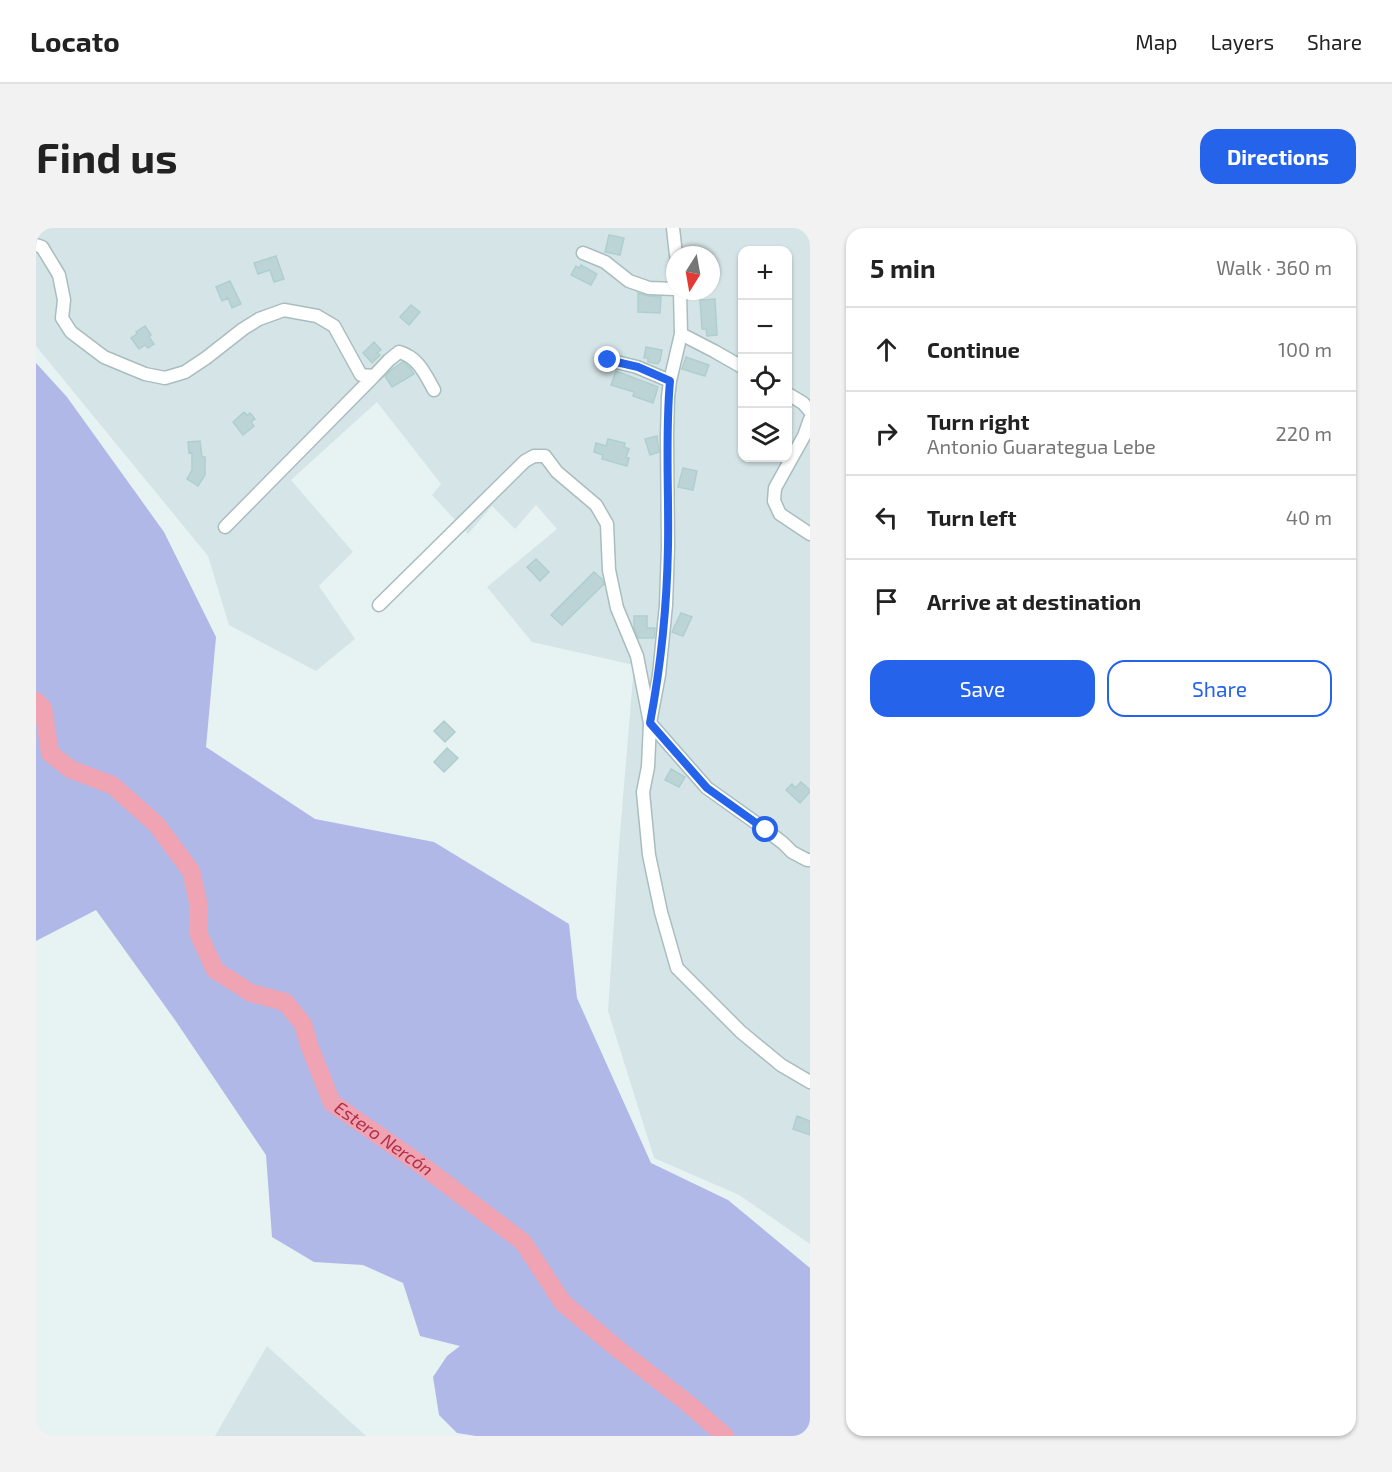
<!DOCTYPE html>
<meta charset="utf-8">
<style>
body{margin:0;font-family:"Exo 2",sans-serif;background:#f2f2f2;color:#222}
.controls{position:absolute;right:18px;top:18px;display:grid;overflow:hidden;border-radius:12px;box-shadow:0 2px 4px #0004}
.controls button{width:54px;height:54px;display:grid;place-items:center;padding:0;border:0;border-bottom:2px solid #e0e0e0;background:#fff;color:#222;font:30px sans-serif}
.compass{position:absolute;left:630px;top:18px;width:54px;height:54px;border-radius:50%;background:#fff;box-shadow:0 2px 4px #0004;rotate:191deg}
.stop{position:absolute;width:18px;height:18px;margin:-14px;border:4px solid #2563eb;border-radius:50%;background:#fff}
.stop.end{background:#2563eb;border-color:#fff;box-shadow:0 2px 6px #0008}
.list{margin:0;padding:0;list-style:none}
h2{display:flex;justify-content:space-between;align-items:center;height:78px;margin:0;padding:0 24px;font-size:26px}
h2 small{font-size:20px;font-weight:400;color:#767676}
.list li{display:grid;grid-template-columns:39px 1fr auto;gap:18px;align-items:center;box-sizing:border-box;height:84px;padding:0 24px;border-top:2px solid #e0e0e0}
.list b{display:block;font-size:22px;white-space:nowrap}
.list p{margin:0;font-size:20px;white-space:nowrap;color:#767676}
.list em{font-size:20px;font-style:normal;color:#767676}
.actions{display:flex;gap:12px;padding:18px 24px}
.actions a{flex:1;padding:14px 0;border:2px solid #2563eb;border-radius:18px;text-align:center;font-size:21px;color:#2563eb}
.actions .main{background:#2563eb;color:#fff}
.icon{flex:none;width:33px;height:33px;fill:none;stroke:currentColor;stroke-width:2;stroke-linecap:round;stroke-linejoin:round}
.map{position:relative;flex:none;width:774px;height:1208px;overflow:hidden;border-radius:18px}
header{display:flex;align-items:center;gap:36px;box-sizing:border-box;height:84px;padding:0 30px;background:#fff;border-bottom:2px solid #e0e0e0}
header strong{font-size:28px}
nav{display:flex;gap:33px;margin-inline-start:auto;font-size:21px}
.intro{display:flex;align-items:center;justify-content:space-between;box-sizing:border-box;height:144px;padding:0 36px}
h1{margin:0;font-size:42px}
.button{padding:15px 27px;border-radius:18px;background:#2563eb;color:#fff;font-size:21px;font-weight:700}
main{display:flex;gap:36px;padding:0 36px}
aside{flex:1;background:#fff;border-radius:18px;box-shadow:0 2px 4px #0004}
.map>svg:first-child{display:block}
.residential{fill:#d5e5e7;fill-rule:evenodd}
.green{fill:#b0b8e7}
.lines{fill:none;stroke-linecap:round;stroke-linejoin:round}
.river{stroke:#f0a3b2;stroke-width:18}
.building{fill:#bcd4d5;stroke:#afcfcf;stroke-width:1.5}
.minor-casing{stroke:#a9bdbe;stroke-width:15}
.minor{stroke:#fff;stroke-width:12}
.route{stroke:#2563eb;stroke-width:8}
.labels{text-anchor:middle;stroke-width:5;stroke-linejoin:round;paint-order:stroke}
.water-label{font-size:18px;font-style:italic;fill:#b13046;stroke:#fff}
</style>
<header>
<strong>Locato</strong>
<nav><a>Map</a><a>Layers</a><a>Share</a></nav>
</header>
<div class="intro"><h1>Find us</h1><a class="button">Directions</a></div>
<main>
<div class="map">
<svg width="774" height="1208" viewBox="0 0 774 1208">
<rect width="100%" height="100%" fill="#e7f2f3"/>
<path class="residential" d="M0 0H774V1016L703 967 618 930 572 783 583 617 598 437 496 414 451 359 521 301 500 277 479 301 456 278 432 306 396 267 405 256 341 174 255 252 317 324 283 358 319 411 280 443 193 397 172 328 0 118ZM706 22H752V230H706ZM639 27H675V63H639Z
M231 1118 330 1208H179Z"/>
<path class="green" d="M0 135 31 169 128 304 180 409 170 519 279 591 398 614 533 696 541 770 615 935 692 972 774 1040V1208H440L421 1205 403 1187 397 1149 411 1128 424 1118 384 1108 367 1055 327 1037 278 1034 236 1009 230 927 139 792 60 682 0 713Z"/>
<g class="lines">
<path class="river" id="s1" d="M0 473 7 480 14 525 34 541 76 557 120 596 155 643 162 674 163 707 179 742 215 765 249 774 267 796 273 817 296 875 384 936 487 1014 527 1075 583 1122 649 1173 689 1208"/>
</g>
<path class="building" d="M573 7 588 10 584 27 569 24Z
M240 28 248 51 238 54 234 42 222 46 218 35Z
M545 37 561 46 555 57 535 47 540 38 543 40Z
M194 53 205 76 196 80 192 70 186 73 180 59Z
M602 65 612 68 625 69 624 85 602 84Z
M679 71 681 107 671 108 670 101H666L664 72Z
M375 77 384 84 373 97 364 89Z
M109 98 115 107 113 109 118 116 112 120 109 117 103 121 95 110 101 106 100 104Z
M338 114 345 122 341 125 344 127 336 135 327 125Z
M610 119 626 122 624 133H623L622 136 612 134V130H608Z
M650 129 673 137 669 148 646 141Z
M367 134 374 140 378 146 356 159 349 148 355 142Z
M580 143 622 159 617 175 597 168 598 164 575 157Z
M208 184 211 187 214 185 219 191 215 194 218 198 207 207 197 194Z
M621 208 623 224 614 227 609 211Z
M572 211 589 215 588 219 593 221 590 229 593 230 591 238 566 231 567 227 558 224 560 215 570 218Z
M164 213 166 229H169V247L162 258 151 251 156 242V224L153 225 152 214Z
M647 240 661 243 657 262 642 259Z
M500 331 513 344 504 353 491 339Z
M558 344 566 351 568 356 526 397 515 387Z
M645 385 656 389 647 408 636 404Z
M598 388H611V400H619L618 410H602L598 400Z
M408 493 419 504 409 514 398 503Z
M411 520 422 530 408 544 398 534Z
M635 541 649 549 643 559 629 552Z
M765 554 774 562V564L764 575 750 562 756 556 759 560Z
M761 888 774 893V907L757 901Z"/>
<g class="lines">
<g class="minor-casing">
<path id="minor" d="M637 0 640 27
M0 17 6 19 23 47 28 72 26 90 35 104 68 129 109 146 129 150 149 144 170 130 207 101 223 91 248 82 281 88 298 98 325 147 338 148 353 132 363 124C382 129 389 146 398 162
M547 25 569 34 593 53 613 60 639 61
M644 63 645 106 634 153 632 169 631 208 632 319 630 377 623 447 614 495 612 539 607 564 613 627 625 684 641 740 705 804 745 837 774 854
M645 106 678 123 706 139
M572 132 601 139 634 153
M752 166 767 175 774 183
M774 191 768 208 739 260 738 273 744 286 774 306
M189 299 338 148
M343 377 489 233 498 228H509L521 244 560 277 571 296 573 342 581 380 601 428 614 495 671 560 730 602 747 615 756 624 771 632H774"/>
</g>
<use href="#minor" class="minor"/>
</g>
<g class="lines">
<path class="route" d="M572 132 602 139 634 153C629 208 633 263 632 318 631 378 625 437 614 495L671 560 730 602"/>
</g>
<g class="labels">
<g class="water-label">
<text dy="6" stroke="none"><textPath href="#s1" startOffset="600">Estero Nercón</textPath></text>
</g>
</g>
</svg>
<div class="controls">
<button>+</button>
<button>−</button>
<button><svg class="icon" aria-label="locate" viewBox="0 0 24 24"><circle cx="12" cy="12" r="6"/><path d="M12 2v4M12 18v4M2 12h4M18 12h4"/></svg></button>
<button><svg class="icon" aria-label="layers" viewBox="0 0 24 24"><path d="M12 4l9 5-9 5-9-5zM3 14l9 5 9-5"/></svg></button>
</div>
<svg class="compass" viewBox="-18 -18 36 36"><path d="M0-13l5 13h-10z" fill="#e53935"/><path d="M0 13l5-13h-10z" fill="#767676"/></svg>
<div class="stop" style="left:730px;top:602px"></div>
<div class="stop end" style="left:572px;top:132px"></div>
</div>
<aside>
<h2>5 min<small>Walk · 360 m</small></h2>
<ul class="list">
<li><svg class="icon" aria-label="ahead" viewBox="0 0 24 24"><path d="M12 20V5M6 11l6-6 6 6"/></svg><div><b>Continue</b></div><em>100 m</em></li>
<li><svg class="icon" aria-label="right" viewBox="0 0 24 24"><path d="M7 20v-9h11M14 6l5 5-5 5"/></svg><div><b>Turn right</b><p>Antonio Guarategua Lebe</p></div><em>220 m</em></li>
<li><svg class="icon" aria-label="left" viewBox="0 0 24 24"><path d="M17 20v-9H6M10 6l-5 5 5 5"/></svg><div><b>Turn left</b></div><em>40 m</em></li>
<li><svg class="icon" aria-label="arrive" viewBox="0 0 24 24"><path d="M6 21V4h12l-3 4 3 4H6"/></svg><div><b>Arrive at destination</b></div></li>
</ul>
<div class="actions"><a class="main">Save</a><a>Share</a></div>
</aside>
</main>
